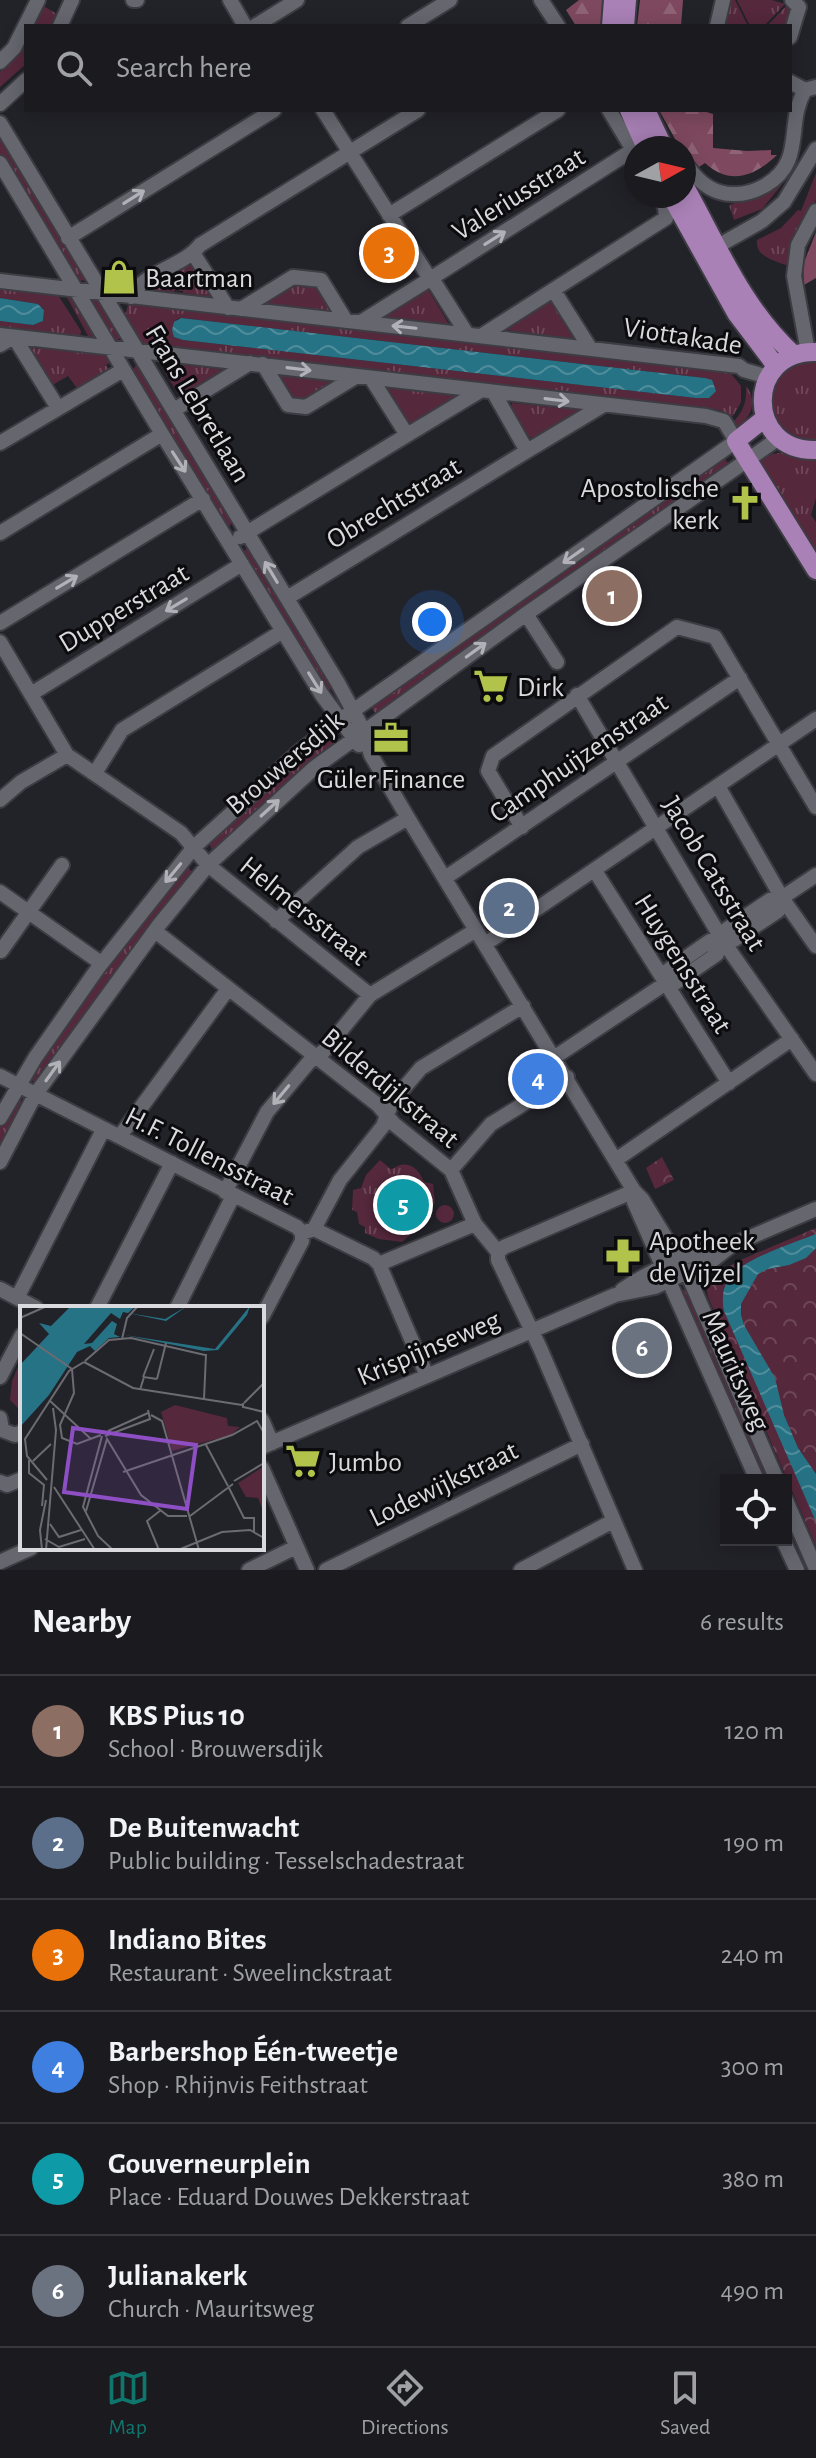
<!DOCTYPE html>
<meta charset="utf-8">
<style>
body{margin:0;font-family:"Alegreya Sans",sans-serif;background:#232328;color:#f1f3f6}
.controls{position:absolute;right:24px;bottom:24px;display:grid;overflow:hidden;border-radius:0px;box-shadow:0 4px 20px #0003}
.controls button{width:72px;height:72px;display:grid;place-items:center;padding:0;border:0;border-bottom:2px solid #38383d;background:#1a1a1f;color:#f1f3f6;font:40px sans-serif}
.compass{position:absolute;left:624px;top:136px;width:72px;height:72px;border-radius:50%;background:#1a1a1f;box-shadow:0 4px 20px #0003;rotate:82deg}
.you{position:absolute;left:432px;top:622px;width:28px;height:28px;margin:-20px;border:6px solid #fff;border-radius:50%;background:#1a73e8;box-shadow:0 0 0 12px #1a73e833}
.badge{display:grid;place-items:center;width:52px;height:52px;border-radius:50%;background:#0f766e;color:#fff;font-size:26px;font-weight:700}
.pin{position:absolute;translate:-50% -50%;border:4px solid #fff;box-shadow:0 2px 8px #0006}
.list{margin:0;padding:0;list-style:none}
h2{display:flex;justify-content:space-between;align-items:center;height:104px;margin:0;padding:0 32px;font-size:34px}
h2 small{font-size:26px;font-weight:400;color:#9fa1a4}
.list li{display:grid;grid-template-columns:52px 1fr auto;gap:24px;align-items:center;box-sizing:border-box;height:112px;padding:0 32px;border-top:2px solid #38383d}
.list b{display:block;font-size:30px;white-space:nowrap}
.list p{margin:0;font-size:26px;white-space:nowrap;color:#9fa1a4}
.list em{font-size:26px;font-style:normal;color:#9fa1a4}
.icon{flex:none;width:44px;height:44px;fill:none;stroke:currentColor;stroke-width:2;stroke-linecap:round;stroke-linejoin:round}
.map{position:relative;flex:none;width:816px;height:1570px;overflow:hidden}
.search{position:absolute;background:#1a1a1f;box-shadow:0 4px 20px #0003;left:24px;right:24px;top:24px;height:88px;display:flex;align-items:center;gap:20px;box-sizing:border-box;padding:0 28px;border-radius:0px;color:#9fa1a4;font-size:30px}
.sheet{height:776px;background:#1a1a1f}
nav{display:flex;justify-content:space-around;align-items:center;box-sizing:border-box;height:112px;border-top:2px solid #38383d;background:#1a1a1f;font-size:22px;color:#9fa1a4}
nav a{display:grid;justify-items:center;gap:4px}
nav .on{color:#0f766e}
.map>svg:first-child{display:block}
.grass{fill:url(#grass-tufts);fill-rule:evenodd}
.forest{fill:url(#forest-firs)}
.park{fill:url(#park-crowns)}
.water{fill:url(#water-waves)}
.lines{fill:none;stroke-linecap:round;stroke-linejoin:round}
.minor-casing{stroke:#3d3c43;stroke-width:18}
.major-casing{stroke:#3d3c43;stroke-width:22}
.minor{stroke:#66666f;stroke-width:14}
.major{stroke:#a981b6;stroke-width:18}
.oneway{stroke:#b1b1b7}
.labels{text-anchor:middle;stroke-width:6;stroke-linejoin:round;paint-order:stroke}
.street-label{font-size:28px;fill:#d9d9de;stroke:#0c0c0f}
.poi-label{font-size:28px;fill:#d9d9de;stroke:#0c0c0f;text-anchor:start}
.inset-road{fill:none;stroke:#6b6b71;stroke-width:2}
.view{fill:#8e4fc5;fill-opacity:0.15;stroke:#8e4fc5;stroke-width:4}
.inset-edge{fill:none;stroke:#d9d9de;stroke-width:4}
</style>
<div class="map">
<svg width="816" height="1570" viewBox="0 0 816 1570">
<defs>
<pattern id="grass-tufts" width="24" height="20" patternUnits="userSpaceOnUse" patternTransform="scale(2)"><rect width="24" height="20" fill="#55283c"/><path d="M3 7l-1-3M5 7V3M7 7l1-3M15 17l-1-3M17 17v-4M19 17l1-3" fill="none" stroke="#6d4758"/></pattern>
<pattern id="forest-firs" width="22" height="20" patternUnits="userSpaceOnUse" patternTransform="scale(2)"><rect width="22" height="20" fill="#7e495f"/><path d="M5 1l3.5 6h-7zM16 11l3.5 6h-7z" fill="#906376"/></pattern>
<pattern id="park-crowns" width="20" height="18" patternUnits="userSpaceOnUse" patternTransform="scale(2)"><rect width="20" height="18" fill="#55283c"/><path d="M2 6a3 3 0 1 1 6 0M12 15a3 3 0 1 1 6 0" fill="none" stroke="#6d4758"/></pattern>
<pattern id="water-waves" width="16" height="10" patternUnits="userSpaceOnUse" patternTransform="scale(2)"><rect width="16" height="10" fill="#277386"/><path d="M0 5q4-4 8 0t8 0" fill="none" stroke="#508d9c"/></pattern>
</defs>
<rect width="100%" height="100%" fill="#222229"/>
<path class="grass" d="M727 0H735L748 26H724Z
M737 0H772L785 4 764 26H750Z
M42 5 57 14 51 26H32Z
M787 5 791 9 789 26H767Z
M26 40V64L0 87V72L18 53Z
M0 131 89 281 76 280 0 158Z
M794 161 792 172 762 209 734 220 729 205 757 196Z
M816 173V200L800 231 789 263 785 265C773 260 755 256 757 240L781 228 798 210 801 211Z
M188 264 194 267 212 297 183 293V291L175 290 174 292 145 289Z
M294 281 315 283 332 313 259 303Z
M0 288 58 295 81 331 80 339 0 330V321L33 325 43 321 44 309 38 304 0 298Z
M424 291H429L450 326 381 317Z
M64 292 74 295 100 340 92 343Z
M100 298 121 337 118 340H113L92 305 93 300Z
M547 300 554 303 578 339 499 329Z
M132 302 727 369 741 386V402L733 416 730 417 720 410 161 346 141 343 125 315 128 305ZM181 318 705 378 711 397 696 398 183 340 174 337 177 319Z
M28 348 103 352 110 363 106 365 109 370 77 388 68 376 51 386Z
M808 356H816V446L791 441 768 410 774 376Z
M167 363 227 370 182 400 163 369Z
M136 365 141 366 234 519 229 527H226L131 373Z
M273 370 339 378 305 401 289 399Z
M383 383 466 394 410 428Z
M746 386C759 403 750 418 736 430L731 424C743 413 747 402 746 386Z
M512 403 581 410V413L533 438 529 437 511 407Z
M790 451 816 456V498L811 515 816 522V559L758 461 768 455Z
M723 455 730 467 702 488 693 476Z
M685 485 690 495 378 717 369 704Z
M247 548H252L333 684 330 690H324L240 555Z
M329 733 337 745 216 851 212 850 208 840Z
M186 865 193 873 41 1083 34 1082 28 1077 29 1068Z
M19 1099 25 1105 0 1154V1123Z
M380 1160 391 1169C395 1169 397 1165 401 1165 412 1162 421 1173 424 1182L433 1184 435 1204 424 1206 420 1219 411 1223 413 1232 402 1242 379 1239 365 1233V1227L359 1224 357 1212 352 1210 353 1190 361 1188 366 1175Z
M690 1287 775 1480H761L679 1292Z
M22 1358V1412L10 1400 12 1381Z"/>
<path class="forest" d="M579 0H602L601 26H576L566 10Z
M640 0H683L681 26H637Z
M659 110H700L713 114V148L747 151 771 150V155H777C755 176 730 186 705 163L693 171 684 155V148H680Z
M816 232V278L804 285 803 265Z"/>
<path class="park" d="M662 1157 674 1180 655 1189 646 1168Z
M436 1214a9 9 0 1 1 18 0a9 9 0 1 1-18 0Z
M816 1228V1546L708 1297 706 1285 707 1280 738 1261Z"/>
<path class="water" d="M0 298 38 304 44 310 43 321 33 325 0 321Z
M181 318 705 378 712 380 716 391 709 398H696L183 340 174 337 172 330 174 322Z
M816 1234V1248L806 1258 789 1265 768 1269 758 1274 741 1304V1315L744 1325 775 1378 784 1415 798 1448 816 1474V1522L724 1311C722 1300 722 1290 728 1280 739 1260 794 1243 816 1234Z"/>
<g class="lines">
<g class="minor-casing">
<path id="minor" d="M133 0H137
M230 0 245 26
M541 0 558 26
M60 26 72 0
M255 26 297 0
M408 26 450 0
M717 26 723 0
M790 37 799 7 792 0
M0 62 14 48 38 0
M790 82 805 90
M0 104 26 80
M323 110 430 279 633 150
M609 110 636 155
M0 123 338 683 364 731 371 755 408 818 634 1191 642 1199 687 1273 777 1480
M0 163 162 434 322 695 359 745
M689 168C700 184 716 195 736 194 747 194 757 190 766 185 806 161 785 124 805 90L816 87
M389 215 558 110
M68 238 274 110
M709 251 762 221 784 202 816 149
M193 253 228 308
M0 281 739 366 744 370 768 377
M554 291 590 348
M131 297C145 270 182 268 200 245L418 110
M241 309 293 277 321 280 346 321
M361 322 430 279 436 285 467 334
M0 335 706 416 724 421 736 441 340 720 300 751 194 847 98 968 35 1058 0 1118
M481 336 666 218 665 207 659 196
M0 345 14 337 58 408
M808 352 794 276 798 245 816 211
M263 364 288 405 306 407 357 376
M371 378 407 435 480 391
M494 393 527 451 602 406
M174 410 250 363
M0 443 123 370
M0 533 162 434
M240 537 407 435
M287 598 527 451
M526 614 557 662
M0 623 203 499
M0 642 67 755 181 833 208 865 370 995
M31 694 242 564
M577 695 723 941 816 1074
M95 773 122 730 283 631
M718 786 782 898 816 946
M0 800 21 782 67 755
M522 827 488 771 493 756 677 627 715 637 816 807
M595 871 729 1083
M445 878 740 678
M0 892 101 963
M276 921 358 847 408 818
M155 931 378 1105 394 1124 451 1170 475 1224 498 1252V1260L540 1348 635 1570
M730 934 727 929 770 900 774 903
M485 944 816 719
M1 951 62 865
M672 979 667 971 710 941 714 948
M555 1057 672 979 675 983 717 954 714 948 730 934 734 940 778 911 774 903 816 875
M0 1076 297 1227 302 1233 314 1229 373 1258 379 1264 427 1376
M120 1136 228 989
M617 1159 792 1039
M0 1162 35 1095 159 925 208 865 314 768 343 747 526 614 779 438
M451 1170 491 1124 567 1077
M225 1192 267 1112 309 1062 324 1051 370 995 476 930
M634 1195V1202L757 1480
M314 1229 340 1180 383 1126 392 1102 421 1068 523 1006
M498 1252 504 1247 634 1191
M379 1264 475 1224
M0 1289 36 1308
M622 1290C649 1271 698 1248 731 1245
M17 1298 103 1130
M97 1308 172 1163
M177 1308 233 1196
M262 1317 302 1241V1233
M0 1377 22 1335
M0 1418 2 1430 15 1435 22 1432
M262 1420 272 1443
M262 1447 615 1295 655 1287 713 1260 732 1245 816 1209
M262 1468 307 1570
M0 1482 7 1485 22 1479
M786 1500 816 1569
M783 1540 797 1570
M0 1562 31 1548
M249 1570 296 1547
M326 1570 582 1444
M521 1570 613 1521"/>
</g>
<g class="major-casing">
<path id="major" d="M611 26 613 0
M625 26 627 0
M629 110 646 148
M646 110 664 148
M684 185C717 244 743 309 794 355
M671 196 736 313 776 366
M816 352C745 350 745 452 816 450
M765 418 736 441 816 570"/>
</g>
<use href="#minor" class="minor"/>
<use href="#major" class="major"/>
</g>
<defs><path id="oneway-shaft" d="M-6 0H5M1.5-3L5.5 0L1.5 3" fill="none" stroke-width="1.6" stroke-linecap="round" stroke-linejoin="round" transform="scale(2)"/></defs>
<g class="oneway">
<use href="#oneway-shaft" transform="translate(134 197) rotate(-32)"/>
<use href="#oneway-shaft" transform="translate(495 238) rotate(-32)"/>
<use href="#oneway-shaft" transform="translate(404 327) rotate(-174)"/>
<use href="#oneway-shaft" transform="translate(299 369) rotate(7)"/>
<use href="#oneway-shaft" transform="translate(557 400) rotate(7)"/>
<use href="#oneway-shaft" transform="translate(179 462) rotate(57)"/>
<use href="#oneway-shaft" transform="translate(573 556) rotate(145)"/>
<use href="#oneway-shaft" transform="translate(271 572) rotate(-121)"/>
<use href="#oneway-shaft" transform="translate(67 582) rotate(-31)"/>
<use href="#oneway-shaft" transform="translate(176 605) rotate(149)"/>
<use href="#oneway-shaft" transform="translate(476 650) rotate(-36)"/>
<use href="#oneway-shaft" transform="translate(315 683) rotate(58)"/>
<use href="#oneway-shaft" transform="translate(270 808) rotate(-42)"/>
<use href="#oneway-shaft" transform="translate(173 873) rotate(130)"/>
<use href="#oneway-shaft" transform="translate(53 1071) rotate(-54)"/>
<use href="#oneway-shaft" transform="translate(281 1095) rotate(130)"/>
</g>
<defs>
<g id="shop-bare" transform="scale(2.76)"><path d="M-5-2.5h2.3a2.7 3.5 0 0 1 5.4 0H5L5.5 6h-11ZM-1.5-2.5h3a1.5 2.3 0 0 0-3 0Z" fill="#b2c34c" stroke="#0c0c0f" stroke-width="2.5" paint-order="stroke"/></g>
<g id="church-bare" transform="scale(2.76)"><path d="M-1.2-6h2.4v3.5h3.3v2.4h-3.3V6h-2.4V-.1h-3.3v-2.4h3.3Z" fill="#b2c34c" stroke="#0c0c0f" stroke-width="2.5" paint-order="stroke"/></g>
<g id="supermarket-bare" transform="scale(2.76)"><path d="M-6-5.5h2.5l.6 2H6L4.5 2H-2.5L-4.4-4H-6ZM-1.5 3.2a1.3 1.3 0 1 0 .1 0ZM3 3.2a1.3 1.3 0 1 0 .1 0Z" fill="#b2c34c" stroke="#0c0c0f" stroke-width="2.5" paint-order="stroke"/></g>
<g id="office-bare" transform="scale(2.76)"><path d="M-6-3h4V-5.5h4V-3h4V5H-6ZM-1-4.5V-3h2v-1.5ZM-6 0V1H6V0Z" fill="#b2c34c" stroke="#0c0c0f" stroke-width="2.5" paint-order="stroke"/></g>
<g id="pharmacy-bare" transform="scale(2.76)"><path d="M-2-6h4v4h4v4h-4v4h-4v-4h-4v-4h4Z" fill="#b2c34c" stroke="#0c0c0f" stroke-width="2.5" paint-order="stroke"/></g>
</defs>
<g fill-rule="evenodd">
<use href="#shop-bare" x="119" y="277"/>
<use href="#church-bare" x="745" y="503"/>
<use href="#supermarket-bare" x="491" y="686"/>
<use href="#office-bare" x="391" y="738"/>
<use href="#pharmacy-bare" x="623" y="1256"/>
<use href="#supermarket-bare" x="303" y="1461"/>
</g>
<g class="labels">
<g class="street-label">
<text transform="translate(518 193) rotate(-32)" y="10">Valeriusstraat</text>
<text transform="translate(683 335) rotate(9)" y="10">Viottakade</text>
<text transform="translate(199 403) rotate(59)" y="10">Frans Lebretlaan</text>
<text transform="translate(393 502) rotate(-31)" y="10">Obrechtstraat</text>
<text transform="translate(123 607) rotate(-31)" y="10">Dupperstraat</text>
<text transform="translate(578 757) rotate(-34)" y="10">Camphuijzenstraat</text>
<text transform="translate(284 762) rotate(-40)" y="10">Brouwersdijk</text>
<text transform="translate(715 873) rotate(59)" y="10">Jacob Catsstraat</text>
<text transform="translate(305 910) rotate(39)" y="10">Helmersstraat</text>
<text transform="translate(684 963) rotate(58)" y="10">Huygensstraat</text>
<text transform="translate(391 1087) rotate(40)" y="10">Bilderdijkstraat</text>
<text transform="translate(210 1155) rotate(27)" y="10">H.F. Tollensstraat</text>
<text transform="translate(428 1347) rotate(-23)" y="10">Krispijnseweg</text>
<text transform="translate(737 1370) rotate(66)" y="10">Mauritsweg</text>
<text transform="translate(443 1483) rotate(-26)" y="10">Lodewijkstraat</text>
</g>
<g class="poi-label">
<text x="145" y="287">Baartman</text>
<text x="719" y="497" text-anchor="end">Apostolische<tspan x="719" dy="32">kerk</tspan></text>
<text x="517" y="696">Dirk</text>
<text x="391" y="788" text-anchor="middle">Güler Finance</text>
<text x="649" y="1250">Apotheek<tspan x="649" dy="32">de Vijzel</tspan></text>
<text x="329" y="1471">Jumbo</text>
</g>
</g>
<g transform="translate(20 1306)">
<rect width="244" height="244" fill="#222229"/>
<path d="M244 160V205H243L238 192 226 191 218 177Z" fill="#55283c"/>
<path d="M155 99 207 112 208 120 220 121 211 129 152 145 141 106Z" fill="#55283c"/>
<path d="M51 0H116L108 7 145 13 167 0 146 15 103 6 100 13 91 7 64 38 72 37 92 15 97 18 94 28 100 31 89 32 75 45 70 40 57 46 29 89 0 121V59L29 28 19 17 31 20ZM230 0 227 9 198 44 184 45 104 29 195 43Z" fill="#277386"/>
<path class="inset-road" d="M0 12 27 0M0 27 52 63 54 87 40 119 42 132 57 138 81 129M102 33 107 12 118 0M65 55 89 34 111 32 185 49M64 56 113 82 222 99M123 71 134 43M137 73 146 37M120 84 124 71 137 73M184 93 186 48M29 94 71 133M223 97V101L244 106M224 97 244 77M131 109 142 115 179 244M88 125 128 107M82 130 63 201 78 230 93 244M85 130 130 113 128 104M185 137 208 180M9 154V167L24 179 22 200M13 155 31 138M103 166 212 129 237 115 244 127M27 174 7 150 5 133 49 65 64 56M214 175 244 157M34 181 75 244M209 182 224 212H234V226M66 205 87 133 121 189 148 210H167M170 210 213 178M30 218 39 231 61 224M25 233 39 241 65 233M22 244 20 224 26 194M26 244 36 124 33 102M139 244 127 215 141 204M158 244 202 226 230 224 244 232"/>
<path class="view" d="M53 122 176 139 167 203 44 186Z"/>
<rect width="244" height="244" class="inset-edge"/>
</g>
</svg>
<div class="controls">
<button><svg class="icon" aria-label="locate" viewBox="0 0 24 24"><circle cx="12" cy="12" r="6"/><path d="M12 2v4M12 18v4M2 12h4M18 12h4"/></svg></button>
</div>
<svg class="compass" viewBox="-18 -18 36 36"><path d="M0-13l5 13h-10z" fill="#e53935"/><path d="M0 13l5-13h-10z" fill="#9fa1a4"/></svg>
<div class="you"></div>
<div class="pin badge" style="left:612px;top:596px;background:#8d6e63">1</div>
<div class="pin badge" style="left:509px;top:908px;background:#5c6f8a">2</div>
<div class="pin badge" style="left:389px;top:253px;background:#e8710a">3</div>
<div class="pin badge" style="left:538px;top:1079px;background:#3f7fe0">4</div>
<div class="pin badge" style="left:403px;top:1205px;background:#0f9aa8">5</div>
<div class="pin badge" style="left:642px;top:1348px;background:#6b7280">6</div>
<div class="search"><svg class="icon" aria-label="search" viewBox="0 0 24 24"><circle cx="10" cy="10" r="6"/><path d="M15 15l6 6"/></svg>Search here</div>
</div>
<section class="sheet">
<h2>Nearby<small>6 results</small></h2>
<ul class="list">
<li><span class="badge" style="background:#8d6e63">1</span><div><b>KBS Pius 10</b><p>School · Brouwersdijk</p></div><em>120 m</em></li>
<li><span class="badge" style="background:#5c6f8a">2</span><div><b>De Buitenwacht</b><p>Public building · Tesselschadestraat</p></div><em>190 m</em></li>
<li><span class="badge" style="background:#e8710a">3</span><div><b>Indiano Bites</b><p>Restaurant · Sweelinckstraat</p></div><em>240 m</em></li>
<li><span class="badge" style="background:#3f7fe0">4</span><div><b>Barbershop Één-tweetje</b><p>Shop · Rhijnvis Feithstraat</p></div><em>300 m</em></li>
<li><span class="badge" style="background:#0f9aa8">5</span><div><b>Gouverneurplein</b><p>Place · Eduard Douwes Dekkerstraat</p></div><em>380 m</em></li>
<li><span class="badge" style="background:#6b7280">6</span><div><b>Julianakerk</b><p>Church · Mauritsweg</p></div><em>490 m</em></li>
</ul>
</section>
<nav>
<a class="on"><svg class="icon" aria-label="map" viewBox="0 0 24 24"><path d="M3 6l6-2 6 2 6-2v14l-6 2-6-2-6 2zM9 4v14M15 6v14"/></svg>Map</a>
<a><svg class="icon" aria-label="directions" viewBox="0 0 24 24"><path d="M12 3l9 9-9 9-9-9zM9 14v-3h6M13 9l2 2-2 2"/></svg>Directions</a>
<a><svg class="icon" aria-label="saved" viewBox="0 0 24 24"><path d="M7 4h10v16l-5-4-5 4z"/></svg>Saved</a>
</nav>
